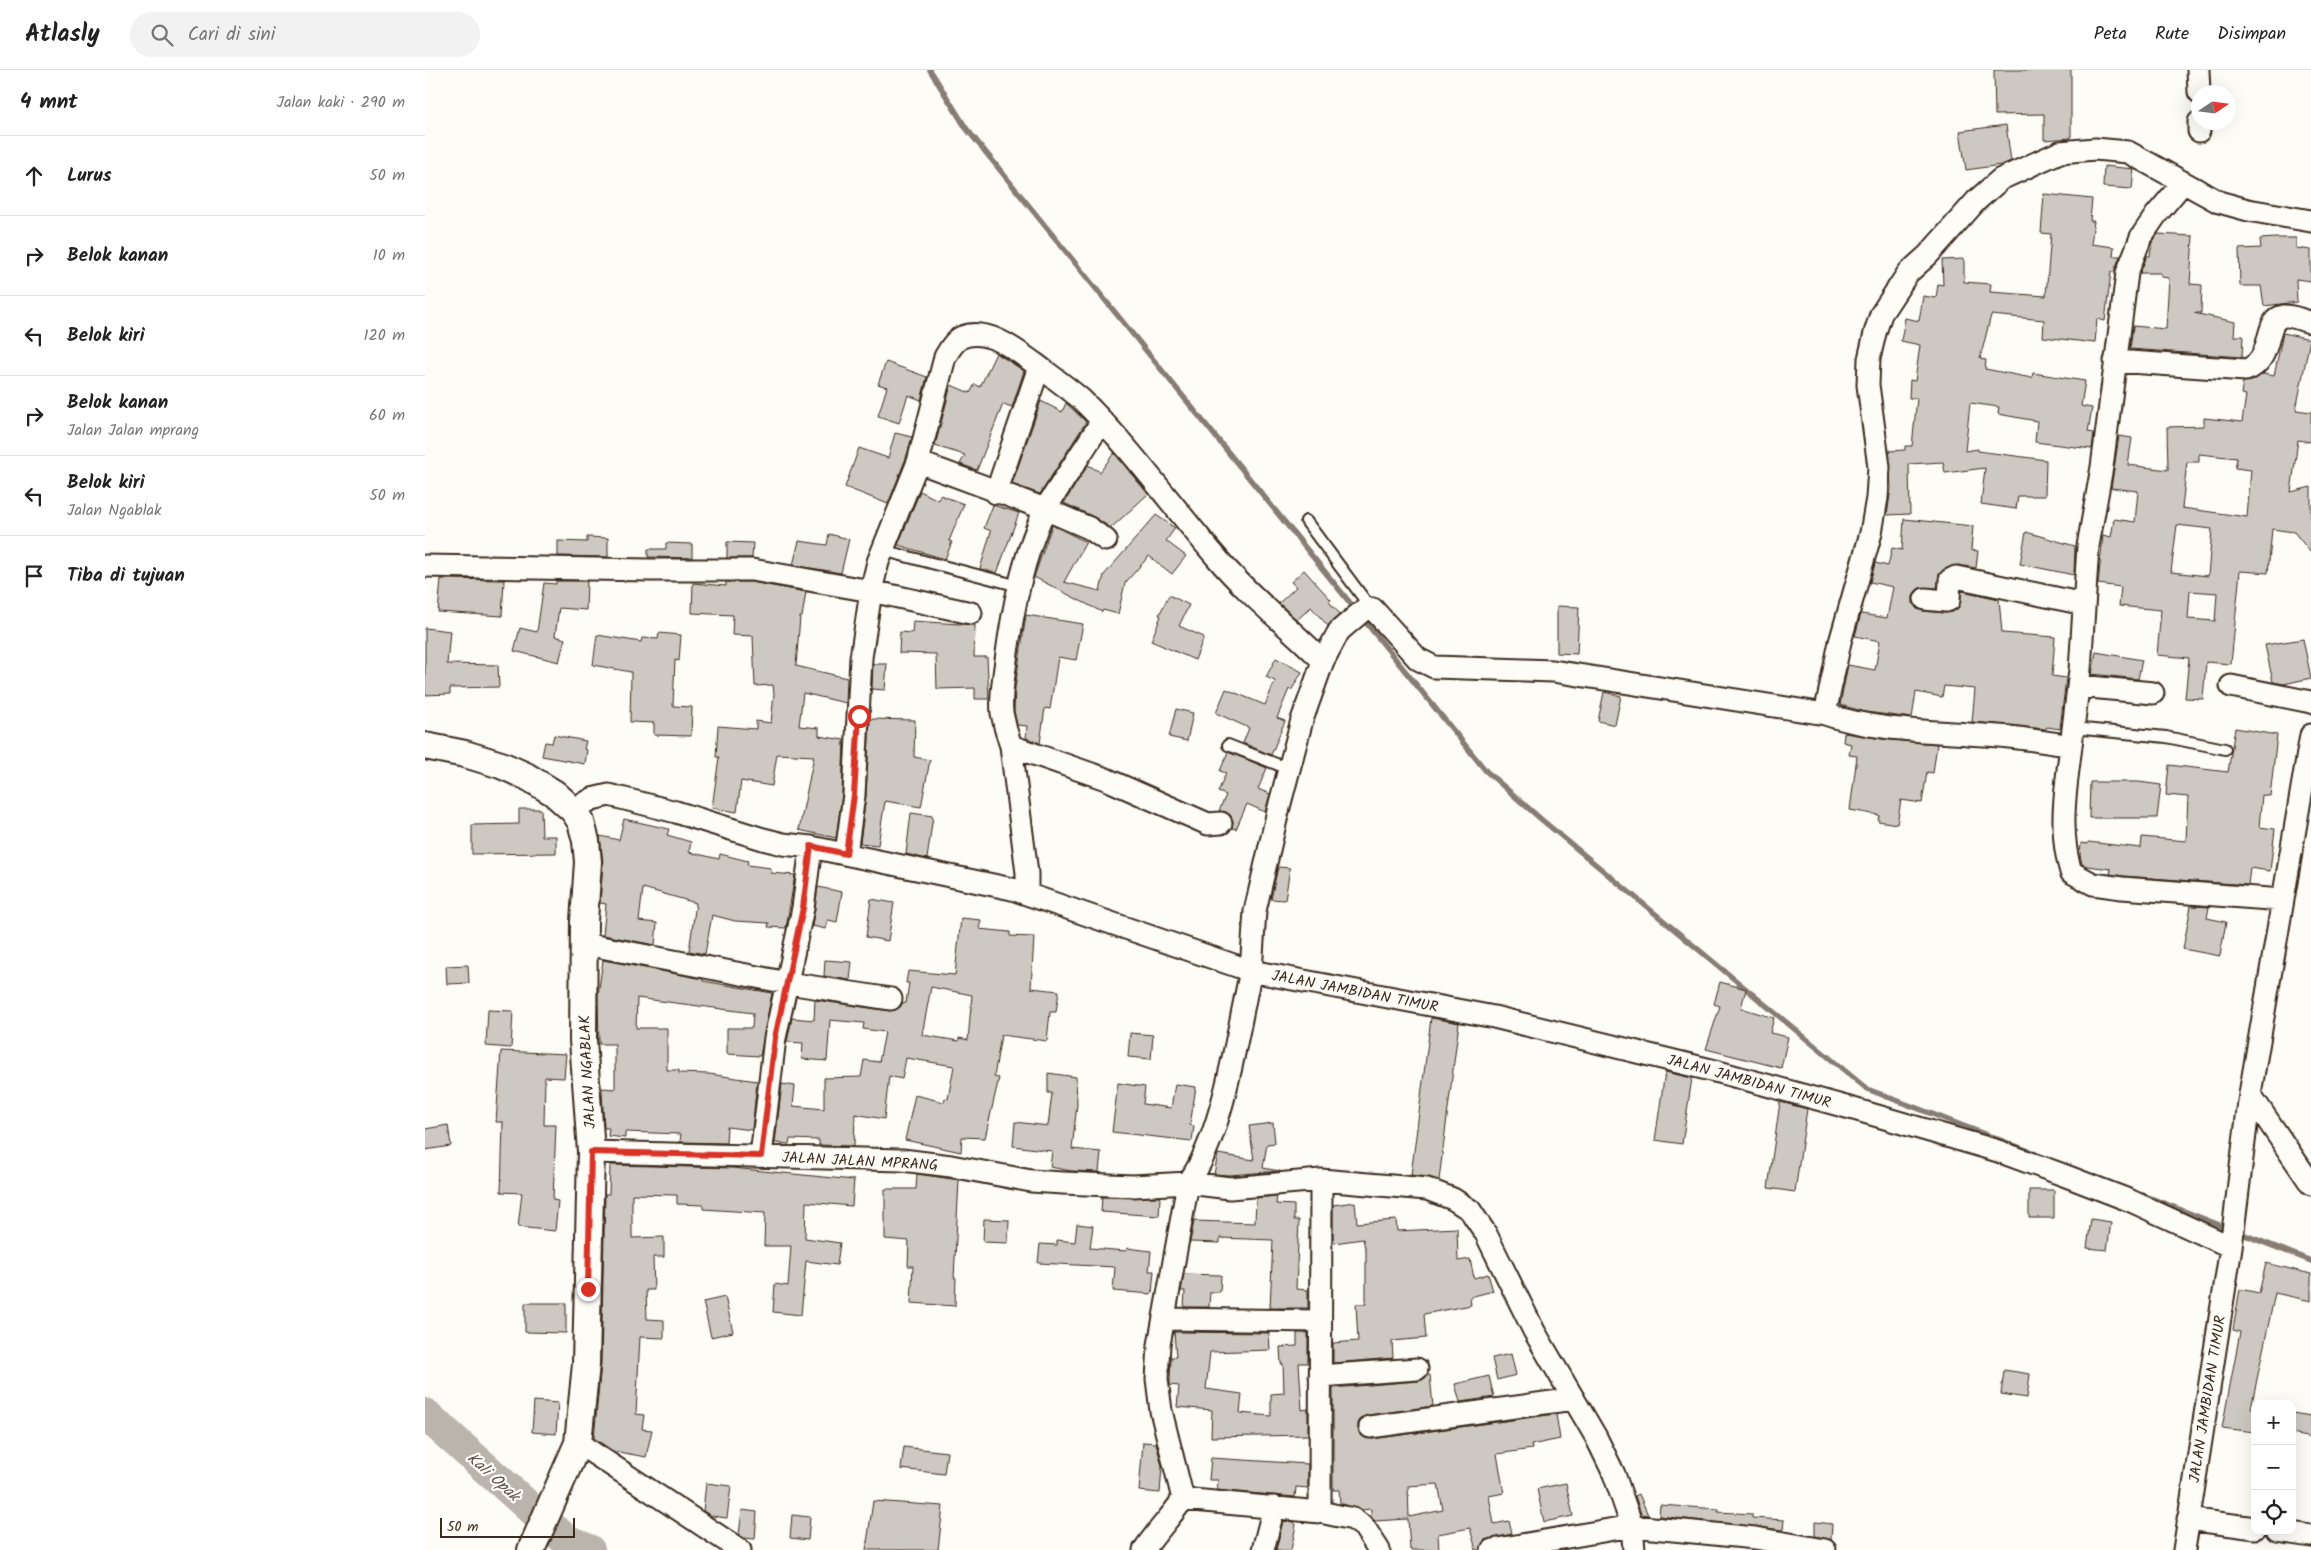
<!DOCTYPE html>
<html lang="id">
<meta charset="utf-8">
<style>
body{margin:0;font-family:Kalam,sans-serif;background:#f2f2f2;color:#222}
.controls{position:absolute;right:15px;bottom:15px;display:grid;overflow:hidden;border-radius:10px;box-shadow:0 5px 20px #0002}
.controls button{width:45px;height:45px;display:grid;place-items:center;padding:0;border:0;border-bottom:1px solid #e0e0e0;background:#fff;color:#222;font:25px sans-serif}
.compass{position:absolute;left:1766px;top:15px;width:45px;height:45px;border-radius:50%;background:#fff;box-shadow:0 5px 20px #0002;rotate:77deg}
.scale{position:absolute;left:15px;bottom:12px;width:135px;box-sizing:border-box;padding-left:5px;border:2px solid #3b2a1e;border-top:0;font-size:14px;line-height:18px;white-space:nowrap;color:#3b2a1e;-webkit-text-stroke:4px #fdfcf7;paint-order:stroke}
.stop{position:absolute;width:15px;height:15px;margin:-11px;border:4px solid #d93025;border-radius:50%;background:#fff}
.stop.end{background:#d93025;border-color:#fff;box-shadow:0 1px 5px #0008}
.list{margin:0;padding:0;list-style:none}
h2{display:flex;justify-content:space-between;align-items:center;height:65px;margin:0;padding:0 20px;font-size:21px}
h2 small{font-size:16px;font-weight:400;color:#767676}
.list li{display:grid;grid-template-columns:32px 1fr auto;gap:15px;align-items:center;box-sizing:border-box;height:80px;padding:0 20px;border-top:1px solid #e0e0e0}
.list b{display:block;font-size:19px;white-space:nowrap}
.list p{margin:0;font-size:16px;white-space:nowrap;color:#767676}
.list em{font-size:16px;font-style:normal;color:#767676}
.icon{flex:none;width:28px;height:28px;fill:none;stroke:currentColor;stroke-width:2;stroke-linecap:round;stroke-linejoin:round}
.map{position:relative;flex:none;width:1886px;height:1480px;overflow:hidden}
header{display:flex;align-items:center;gap:30px;box-sizing:border-box;height:70px;padding:0 25px;background:#fff;border-bottom:1px solid #e0e0e0}
header strong{font-size:24px}
nav{display:flex;gap:28px;margin-inline-start:auto;font-size:18px}
.search{width:350px;height:45px;background:#f2f2f2;display:flex;align-items:center;gap:12px;box-sizing:border-box;padding:0 18px;border-radius:28px;color:#767676;font-size:19px}
main{display:flex}
aside{flex:1;background:#fff}
.map>svg:first-child{display:block}
.lines{fill:none;stroke-linecap:round;stroke-linejoin:round}
.stream{stroke:#887d74;stroke-width:5.5}
.river{stroke:#bbb4ad;stroke-width:32}
.building{fill:#cdc8c2;stroke:#3b2a1e;fill-rule:evenodd}
.service-casing{stroke:#3b2a1e;stroke-width:14}
.minor-casing{stroke:#3b2a1e;stroke-width:25}
.tertiary-casing{stroke:#3b2a1e;stroke-width:30}
.service{stroke:#fdfcf7;stroke-width:10}
.minor{stroke:#fdfcf7;stroke-width:21}
.tertiary{stroke:#fdfcf7;stroke-width:26}
.route{stroke:#d93025;stroke-width:6}
.labels{text-anchor:middle;stroke-width:4.5;stroke-linejoin:round;paint-order:stroke}
.street-label{font-size:15px;fill:#3b2a1e;stroke:#fdfcf7}
.water-label{font-size:16px;font-style:italic;fill:#615349;stroke:#fdfcf7}
</style>
<header>
<strong>Atlasly</strong>
<div class="search"><svg class="icon" aria-label="search" viewBox="0 0 24 24"><circle cx="10" cy="10" r="6"/><path d="M15 15l6 6"/></svg>Cari di sini</div>
<nav><a>Peta</a><a>Rute</a><a>Disimpan</a></nav>
</header>
<main>
<aside>
<h2>4 mnt<small>Jalan kaki · 290 m</small></h2>
<ul class="list">
<li><svg class="icon" aria-label="ahead" viewBox="0 0 24 24"><path d="M12 20V5M6 11l6-6 6 6"/></svg><div><b>Lurus</b></div><em>50 m</em></li>
<li><svg class="icon" aria-label="right" viewBox="0 0 24 24"><path d="M7 20v-9h11M14 6l5 5-5 5"/></svg><div><b>Belok kanan</b></div><em>10 m</em></li>
<li><svg class="icon" aria-label="left" viewBox="0 0 24 24"><path d="M17 20v-9H6M10 6l-5 5 5 5"/></svg><div><b>Belok kiri</b></div><em>120 m</em></li>
<li><svg class="icon" aria-label="right" viewBox="0 0 24 24"><path d="M7 20v-9h11M14 6l5 5-5 5"/></svg><div><b>Belok kanan</b><p>Jalan Jalan mprang</p></div><em>60 m</em></li>
<li><svg class="icon" aria-label="left" viewBox="0 0 24 24"><path d="M17 20v-9H6M10 6l-5 5 5 5"/></svg><div><b>Belok kiri</b><p>Jalan Ngablak</p></div><em>50 m</em></li>
<li><svg class="icon" aria-label="arrive" viewBox="0 0 24 24"><path d="M6 21V4h12l-3 4 3 4H6"/></svg><div><b>Tiba di tujuan</b></div></li>
</ul>
</aside>
<div class="map">
<svg width="1886" height="1480" viewBox="0 0 1886 1480">
<rect width="100%" height="100%" fill="#fdfcf7"/>
<filter id="ink" filterUnits="userSpaceOnUse"><feTurbulence type="fractalNoise" baseFrequency=".02" numOctaves="2"/><feDisplacementMap in="SourceGraphic" scale="10" xChannelSelector="R" yChannelSelector="G"/><feConvolveMatrix kernelMatrix="1 2 1 2 8 2 1 2 1" color-interpolation-filters="sRGB"/></filter>
<g filter="url(#ink)">
<g class="lines">
<path class="stream" d="M505 0 541 58 1061 701 1117 750 1442 1019 1609 1083
M1718 1125 1886 1191"/>
<path class="river" d="M0 1344 142 1471 164 1480"/>
</g>
<path class="building" d="M1569 0H1646V68L1619 70V44L1570 45Z
M1581 55 1586 91 1576 95 1541 100 1535 61Z
M1679 96 1709 99 1707 119 1678 117Z
M1619 124 1667 129 1665 151H1669L1666 174 1689 177 1688 186H1695L1689 202H1686L1680 251 1672 249 1670 273 1618 267 1619 250 1566 245 1555 289 1561 290 1560 299 1607 308 1608 303 1660 311 1656 336 1667 338 1663 362 1669 363 1667 379 1610 372 1612 351 1573 344 1574 337 1545 333 1540 381 1553 379V381L1621 390 1620 426H1593L1591 439 1556 434 1560 398 1520 403 1518 392 1484 394 1485 444 1462 445 1466 418 1464 381 1480 380V376H1487L1492 328H1484L1485 310 1490 311 1495 275 1476 271 1480 248 1494 251 1498 226 1511 228 1513 214 1518 215 1517 190 1539 189V212L1566 214 1565 222 1621 226 1626 164 1616 163Z
M1733 164 1768 166 1765 214 1777 215 1776 243H1769L1810 252 1809 266H1818L1817 287 1705 279 1708 256 1741 259 1744 208 1736 207V203H1715L1722 186H1725L1727 173Z
M1852 168H1871V178L1886 180V211L1871 209 1872 232 1839 236 1836 216H1815L1814 179 1836 178 1835 169Z
M1858 263 1885 269 1871 340 1886 342V372L1873 370 1866 422 1886 417V483L1869 462 1847 459 1843 503 1815 501 1806 594 1781 592 1778 629 1760 628 1764 588 1732 585 1736 540 1694 536 1696 517 1673 514 1678 465 1686 467 1689 449 1710 452 1713 421 1686 418 1694 366 1707 368 1703 395 1743 400 1742 357 1779 356V348L1817 352 1821 325 1816 324 1818 312 1827 311 1838 304 1849 306ZM1774 384 1812 388 1810 398 1826 400 1822 447 1757 438 1762 392H1774ZM1752 455 1787 459 1783 506 1746 502ZM1765 521 1792 523 1790 551 1763 549Z
M571 283 599 301 587 337 578 334 552 400 535 394 540 385 510 376 526 315 545 323 550 314 555 317Z
M461 292 502 307 496 330 483 325 474 353 453 346 462 317 453 314Z
M616 331 637 342 641 333 661 352 615 424 587 414Z
M470 363 487 367 481 388 463 434 420 417 434 378 463 388Z
M689 383 723 424 686 458 669 447 639 433 663 395 675 402Z
M495 421 513 430 515 425 539 434 524 471 527 472 520 489 473 475Z
M568 435 594 443 572 503 555 499 566 461 559 458Z
M731 445 750 458 741 471 761 486 747 504 724 486 700 513 693 544 678 540 677 542 609 507 627 455 661 472 639 512 675 521 679 505Z
M1479 449 1548 456 1546 480 1553 481 1551 498 1533 495 1519 499 1514 504 1512 518H1494L1488 527V534L1492 539 1498 541 1520 543 1528 542 1534 537 1537 521 1574 529 1577 563 1630 567 1627 606 1641 608 1635 659 1622 657 1621 659 1547 652 1550 619 1519 616 1517 627 1491 622 1487 648 1441 642 1415 635 1423 595 1450 600 1455 571 1430 566 1436 544 1462 548 1468 517 1445 512 1450 493 1463 496 1467 478 1477 480Z
M1601 462 1650 476 1649 505 1595 494Z
M404 464 424 469 416 503 368 495 374 471 402 475Z
M162 467 183 468V487L133 486V471L162 472Z
M302 472 328 473 327 488H302Z
M241 473 267 474V488L223 487V479H241Z
M879 500 906 530 904 532 915 544 903 556 886 537 872 550 854 533 871 517 866 512Z
M16 509 79 510 77 546 13 542Z
M131 511H162L161 540 134 538 130 566 140 569 134 592 89 581 95 558 112 562 119 513 131 514Z
M301 512H326L381 522 377 547H375L371 596 422 608 421 633 378 623 374 656 394 658V666L419 670 417 724 411 768 374 760 389 686 352 684 347 716 316 711 312 742 287 738 294 687H291L293 656 331 659V651L346 653 349 624 348 615 330 616 328 566 307 565 308 545 267 543 268 513 301 516Z
M744 525 764 535 754 556 779 567 770 590 726 571 736 546 734 545Z
M1132 536 1154 537 1152 584 1132 583Z
M601 545 658 554 651 590 633 587 625 639 620 638 615 673 601 668 602 656 592 655 589 641 590 618Z
M488 551 550 555 549 587H562L564 629H550V618L512 619 511 584 474 583 475 562 487 563Z
M0 558 25 561 22 594 73 595 74 617 25 618V624L0 625Z
M234 563 256 565 254 591 250 590 248 636 267 637 266 666 229 665V653L205 652 206 602 168 595 172 565 216 572 217 568 233 569Z
M1878 569 1886 608 1859 614 1848 612 1840 575Z
M1671 582 1717 590 1713 609 1667 604Z
M851 588 877 602 866 621 864 619 852 648 860 651 846 685 818 673 824 658 791 643 801 619 840 635 850 611 841 607Z
M448 594H462L460 620 447 619Z
M1179 622 1196 626 1190 655 1173 651Z
M751 639 768 643 762 671 744 667Z
M445 649 490 650 489 687 505 690 496 737 460 731 453 775 435 773 441 726Z
M1810 658 1852 665 1845 726 1837 725 1834 757 1850 759 1845 801 1825 798 1823 815 1698 806 1685 804 1686 799 1662 796 1657 794 1655 785 1656 773 1663 774V772L1716 778 1717 767 1761 771 1763 727 1741 725 1744 695 1803 702Z
M1419 663 1457 669 1512 674 1508 703 1502 702 1497 733 1476 730 1472 754 1453 751 1454 745 1425 740 1432 686 1424 685 1426 674 1418 672Z
M129 665 161 671 159 679 162 680 160 694 117 686 120 672 127 673Z
M803 682 842 698 833 719 845 724 840 742 822 734 811 759 807 758 808 752 806 746 801 742 794 741 801 725 793 722 801 703 795 701Z
M1665 712H1714L1736 715 1732 748H1664Z
M94 739H116L117 766H131V783L47 784V755L94 754Z
M486 743 508 746 502 789 481 784Z
M199 749 244 759 242 765 266 772 264 782 294 789 295 784 323 791 322 795 346 798V803L370 805 361 858 343 857 344 853 310 851 287 845 280 884 264 881 271 833 218 818 214 851 232 853 230 875 178 865 181 834 175 833 178 793 175 766 194 770Z
M853 797 865 798 860 830 846 829Z
M393 817 417 822 412 852 403 850 401 859 387 856Z
M446 829 469 833 463 871 441 867Z
M1766 836 1784 837 1782 848 1801 852 1795 886 1758 879Z
M536 848 556 850 554 859 585 862V866L609 867 606 918 634 921 631 942H625L622 971 576 965 569 1007 574 1008 560 1068 537 1067 536 1082 480 1070 490 1025 519 1032 520 1028 523 1029 529 996 481 988 477 1009 464 1006 459 1049 430 1044 429 1076 394 1075V1070L365 1069 364 1074 350 1073 357 1014 370 1016 368 1036 399 1039V1008L436 1007 439 990 454 992 460 962 438 959 439 953 405 950 402 991 377 989 378 973 362 972 367 948 389 950 390 930 464 941 471 940 478 933H481L484 913H481L483 901 530 905ZM506 917 547 925 543 970 534 968V971L497 965Z
M178 890 278 909V911L347 923 335 986 302 984V958H327L328 943 212 928 211 958H242V1000H254V1003L284 1004 332 1011 327 1060 302 1057 301 1073 255 1072 256 1064 200 1062V1068L183 1066 184 1058H179L177 1021V1018L190 1019V974H174L173 925Z
M400 890 427 892 425 910 399 906Z
M43 895 44 913 22 914 21 896Z
M1295 912 1321 919 1316 938 1349 948 1345 963 1363 967 1356 998 1281 979 1295 936 1289 934Z
M63 940 88 941 86 978 61 976Z
M1006 948 1034 953 1014 1110 1003 1107 986 1105Z
M705 963 728 965 726 989 703 987Z
M76 981 141 984 139 1008 120 1007 119 1055H131L128 1130 133 1131 130 1161 93 1157 97 1123 76 1122 78 1052H71Z
M1240 1002 1267 1008 1257 1074 1230 1070Z
M623 1003 651 1007 652 1034 647 1079 676 1082 674 1102 646 1101 625 1097 627 1081 588 1076 590 1052 623 1056 627 1023H623Z
M693 1013 720 1017 718 1034 746 1038 750 1014 771 1017 765 1055 769 1056 767 1071 687 1062Z
M1355 1032 1382 1039 1370 1122 1343 1118Z
M848 1053 850 1073 842 1074 838 1098 855 1101 805 1105 789 1104 793 1084 829 1090 824 1056Z
M23 1055 26 1076 0 1080V1059Z
M185 1095 307 1098 429 1110 427 1136 381 1132 380 1168 415 1173 412 1195 381 1191 376 1245 348 1242 350 1214 363 1216 366 1176H339L340 1143 278 1139V1135L252 1134V1125L207 1124V1168L239 1167V1187H228L229 1220H221L222 1249 239 1250V1268L215 1267 211 1344 219 1345 217 1359 227 1360 221 1387 188 1381 169 1368 176 1294 180 1124H184Z
M492 1104 534 1110 529 1208H531L530 1236 486 1233 488 1196H483L484 1171 460 1169V1119H491Z
M1604 1120H1629V1148H1604Z
M852 1126 851 1134 869 1135V1150H874L871 1219 883 1220V1238H845L848 1170 795 1168V1173L765 1172 769 1151 830 1153 831 1128Z
M677 1127H735L734 1146 676 1142Z
M930 1132 932 1153 971 1150 972 1161 1032 1158 1033 1191 1045 1189 1049 1208 1063 1204 1068 1221 1045 1227 1046 1235 999 1244 1001 1268 967 1271 968 1288 908 1293V1273L933 1271 931 1234H941V1182L938 1169 909 1173 908 1168V1135Z
M559 1149 584 1150 583 1173 558 1172Z
M1666 1149 1686 1152 1682 1180 1662 1178Z
M652 1154 668 1156 665 1178 701 1181 702 1178 726 1181 724 1201H729L727 1224 688 1221 690 1197 613 1193 615 1174 632 1175V1170L650 1172Z
M1841 1193 1886 1204V1231L1850 1223 1826 1338H1830V1362L1797 1358 1815 1262 1808 1260 1815 1219 1834 1223Z
M759 1204 796 1205 795 1222H785L784 1237H759L760 1221H756Z
M300 1227 308 1262 286 1267 278 1232Z
M100 1233H141V1263L100 1262Z
M749 1262 844 1263 845 1280 785 1282 781 1319 817 1324 815 1343 846 1346V1324L859 1323 858 1294H856L855 1277 872 1276V1263H883V1293H874L877 1340 883 1339V1365L786 1367 787 1340 752 1337 754 1316 745 1315V1309L746 1287H751Z
M1086 1284 1091 1305 1072 1310 1067 1288Z
M1579 1300 1605 1304 1602 1328 1576 1324Z
M1003 1305H1005L1008 1336 943 1345 937 1347 933 1353V1359L935 1365 947 1369 1131 1344 1135 1369 1106 1375 1107 1379 1072 1384 1079 1423 1064 1426 1069 1454 1084 1451 1087 1464 1059 1470 1055 1480H1051L1045 1458 1013 1464 1014 1480H985L983 1449 950 1451 946 1447V1439L936 1440 915 1433 914 1420H908V1318L993 1311ZM1013 1414 1018 1440 984 1447 983 1416Z
M1064 1306 1069 1327 1035 1332 1030 1314Z
M109 1331 133 1333 131 1364 107 1362Z
M1867 1343 1886 1346V1368L1867 1364Z
M718 1372 731 1373 737 1396 735 1423 714 1421Z
M479 1377 522 1382 519 1404 476 1399Z
M786 1388 883 1394V1418L871 1417 870 1427 792 1420 793 1410H784Z
M281 1413 306 1416 302 1448 287 1446 278 1441Z
M1141 1413 1148 1446 1119 1452 1112 1419Z
M1214 1424 1223 1445 1216 1444 1210 1426Z
M448 1431 518 1436 513 1480H441Z
M1235 1435 1294 1439 1293 1442 1327 1444V1448L1359 1450 1358 1460 1234 1446Z
M317 1440 332 1442 330 1469 319 1468 314 1465Z
M367 1445 385 1447 383 1470 365 1468Z
M858 1451 869 1452 871 1455 866 1480H851Z
M1390 1452 1407 1454 1406 1470 1390 1466Z"/>
<g class="lines">
<g class="service-casing">
<path id="service" d="M881 451 945 537
M457 480 594 516
M1648 658 1741 667 1800 679
M803 675 864 699"/>
</g>
<g class="minor-casing">
<path id="minor" d="M1773 0 1774 22
M1774 52V61
M1690 291 1821 300C1851 289 1837 249 1859 246 1867 245 1878 251 1886 252
M677 351 620 439 664 458 681 470
M493 392 620 439C598 487 588 538 581 590 579 607 575 625 577 643 579 654 582 665 586 676L681 709 783 754 796 753
M571 423 614 297
M0 496 224 500H327L446 521 546 543
M1500 529 1521 531 1524 530 1525 510 1531 507 1659 534
M1654 616 1728 623
M1806 616 1886 632
M1400 644 1415 572 1446 463 1452 428 1454 397 1443 315 1444 289 1450 263 1456 244 1483 203 1503 185 1552 130 1576 109 1635 82 1670 79 1703 82 1794 132 1823 140 1886 151
M586 676 602 803V824
M1646 676C1641 717 1633 761 1646 802L1668 814 1697 818 1858 830
M148 740 167 729 184 725 251 742 338 769 358 774 386 777 587 819 826 901 830 841 853 741 877 650 898 591 914 561 941 538 948 539 993 589 1009 597 1128 601 1400 644C1449 661 1507 661 1559 665 1588 666 1617 671 1646 676L1655 600 1663 476 1677 397 1702 203 1716 167 1731 145 1757 114
M421 784 429 725 436 588 446 521 453 492 493 392 520 287C524 280 529 271 537 267 562 257 591 280 609 293 625 305 642 317 657 330 707 379 747 436 792 488 824 526 863 556 898 591
M160 874 363 913 466 929
M1825 1024 1886 1114
M166 1082 477 1090 526 1096 606 1111 638 1113 708 1116 763 1113 805 1118 896 1110 1002 1119 1028 1129 1045 1140 1061 1164 1109 1261 1171 1367 1189 1404 1207 1456 1330 1468 1400 1480
M336 1086 350 968 378 838 386 777
M739 1249 895 1251
M895 1306 992 1299
M945 1357 1149 1329
M153 1373 315 1480
M758 1429 895 1442 928 1449 939 1457 954 1480
M895 1442 896 1110
M1763 1449 1830 1458
M1852 1461 1886 1466
M719 1480C731 1462 746 1447 758 1429L736 1341 732 1309 734 1275 763 1113C799 1064 812 962 826 901L1069 947 1294 1002 1432 1040 1573 1081 1641 1106 1706 1131 1806 1177
M838 1480 849 1437
M1067 1480 1207 1456 1209 1480
M1759 1480 1806 1177 1825 1024 1886 665"/>
</g>
<g class="tertiary-casing">
<path id="tertiary" d="M0 676 40 684 76 695 101 706 129 723 148 740 156 752 161 771 163 792 159 851 158 970 166 1082 161 1294 153 1373 106 1480"/>
</g>
<use href="#service" class="service"/>
<use href="#minor" class="minor"/>
<use href="#tertiary" class="tertiary"/>
</g>
</g>
<g class="lines" filter="url(#ink)">
<path class="route" d="M163 1219 166 1082 336 1086 350 968 378 838 386 776 421 784 429 725 434 646"/>
</g>
<g class="labels">
<g class="street-label">
<text transform="translate(930 921) rotate(11)" y="5">JALAN JAMBIDAN TIMUR</text>
<text transform="translate(162 1002) rotate(-93)" y="5">JALAN NGABLAK</text>
<text transform="translate(1324 1011) rotate(15)" y="5">JALAN JAMBIDAN TIMUR</text>
<text transform="translate(435 1091) rotate(3)" y="5">JALAN JALAN MPRANG</text>
<text transform="translate(1782 1329) rotate(-81)" y="5">JALAN JAMBIDAN TIMUR</text>
</g>
<g class="water-label">
<text transform="translate(69 1406) rotate(42)" y="6">Kali Opak</text>
</g>
</g>
</svg>
<div class="controls">
<button>+</button>
<button>−</button>
<button><svg class="icon" aria-label="locate" viewBox="0 0 24 24"><circle cx="12" cy="12" r="6"/><path d="M12 2v4M12 18v4M2 12h4M18 12h4"/></svg></button>
</div>
<svg class="compass" viewBox="-18 -18 36 36"><path d="M0-13l5 13h-10z" fill="#e53935"/><path d="M0 13l5-13h-10z" fill="#767676"/></svg>
<div class="scale">50 m</div>
<div class="stop" style="left:434px;top:646px"></div>
<div class="stop end" style="left:163px;top:1219px"></div>
</div>
</main>
